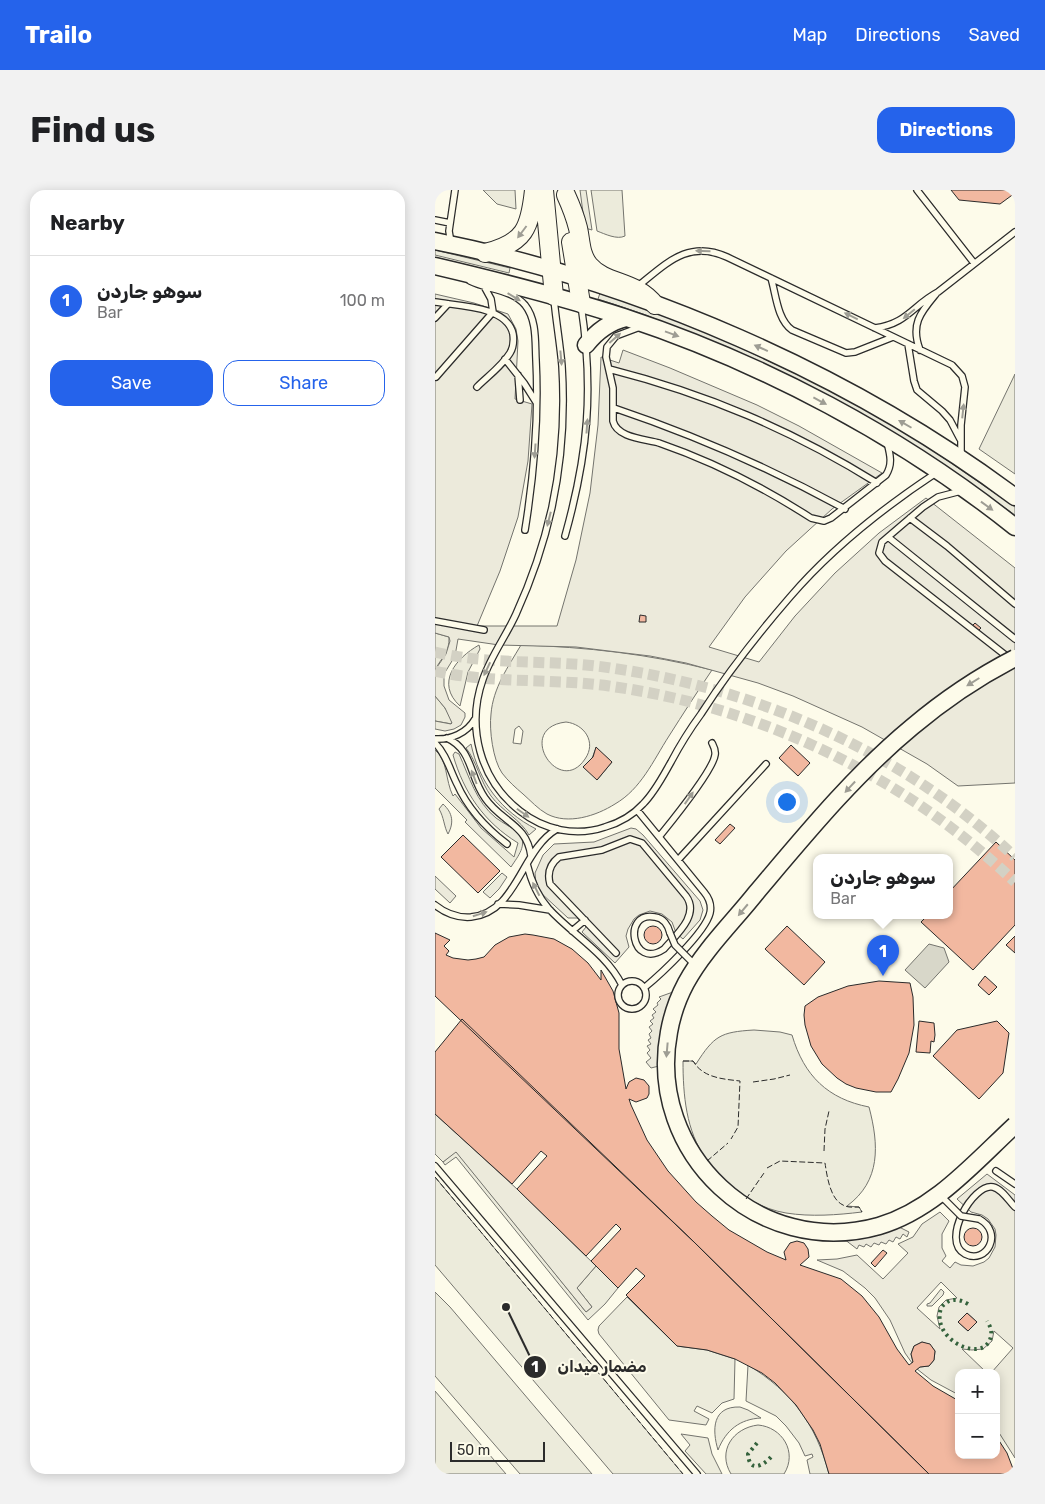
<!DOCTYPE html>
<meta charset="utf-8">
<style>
body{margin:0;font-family:Rubik,"Noto Sans Arabic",sans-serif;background:#f2f2f2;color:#202124}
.controls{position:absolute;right:15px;bottom:15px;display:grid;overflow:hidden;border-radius:10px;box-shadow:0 2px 12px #0003}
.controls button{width:45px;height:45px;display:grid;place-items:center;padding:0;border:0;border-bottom:1px solid #e0e0e0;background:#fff;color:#202124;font:25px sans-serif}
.scale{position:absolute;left:15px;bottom:12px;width:95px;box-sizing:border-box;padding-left:5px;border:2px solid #2b2b2b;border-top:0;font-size:14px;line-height:18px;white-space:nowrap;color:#2b2b2b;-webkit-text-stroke:4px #fdfbea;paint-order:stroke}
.you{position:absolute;left:351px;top:611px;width:18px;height:18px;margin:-12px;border:4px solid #fff;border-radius:50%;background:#1a73e8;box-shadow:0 0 0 8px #1a73e833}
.badge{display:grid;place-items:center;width:32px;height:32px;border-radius:50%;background:#2563eb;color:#fff;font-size:16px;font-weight:700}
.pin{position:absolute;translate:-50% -41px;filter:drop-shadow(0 1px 2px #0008)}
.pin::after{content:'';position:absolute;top:26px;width:18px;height:15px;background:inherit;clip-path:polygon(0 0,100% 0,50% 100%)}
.popup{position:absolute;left:378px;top:664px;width:140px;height:65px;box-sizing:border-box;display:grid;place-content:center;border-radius:10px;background:#fff;filter:drop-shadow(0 1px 4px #0005);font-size:16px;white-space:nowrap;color:#757577}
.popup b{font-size:19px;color:#202124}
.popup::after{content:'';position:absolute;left:50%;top:100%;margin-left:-10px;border:10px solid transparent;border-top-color:#fff}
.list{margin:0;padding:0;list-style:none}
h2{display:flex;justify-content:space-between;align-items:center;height:65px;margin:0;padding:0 20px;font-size:21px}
h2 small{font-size:16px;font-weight:400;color:#757577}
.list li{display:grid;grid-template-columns:32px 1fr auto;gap:15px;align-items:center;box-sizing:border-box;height:90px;padding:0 20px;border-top:1px solid #e0e0e0}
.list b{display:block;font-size:19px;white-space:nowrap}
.list p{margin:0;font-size:16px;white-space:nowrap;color:#757577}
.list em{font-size:16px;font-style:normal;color:#757577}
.actions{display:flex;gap:10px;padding:15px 20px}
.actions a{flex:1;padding:11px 0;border:1px solid #2563eb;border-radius:15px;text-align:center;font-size:18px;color:#2563eb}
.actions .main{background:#2563eb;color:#fff}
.map{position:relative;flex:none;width:580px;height:1284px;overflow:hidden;border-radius:15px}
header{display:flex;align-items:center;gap:30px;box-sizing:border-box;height:70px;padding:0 25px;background:#2563eb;color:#fff}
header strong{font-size:24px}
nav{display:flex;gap:28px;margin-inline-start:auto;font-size:18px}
.intro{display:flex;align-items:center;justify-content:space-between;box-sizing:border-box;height:120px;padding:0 30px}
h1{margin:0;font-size:35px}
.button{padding:12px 22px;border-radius:15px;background:#2563eb;color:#fff;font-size:18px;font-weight:700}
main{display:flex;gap:30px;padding:0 30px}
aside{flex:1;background:#fff;border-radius:15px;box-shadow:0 2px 12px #0003}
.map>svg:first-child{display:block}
.green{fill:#ecebdb;stroke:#74746e;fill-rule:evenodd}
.parking{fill:#eceadb;stroke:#74746e;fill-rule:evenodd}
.water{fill:#d8d7c9;stroke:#74746e}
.building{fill:#f2b8a0;stroke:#2b2b2b}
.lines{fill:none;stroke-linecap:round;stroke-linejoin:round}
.street-tunnel{stroke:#d3d1c4;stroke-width:11;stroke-dasharray:11 5.5;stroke-linecap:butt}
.lane-casing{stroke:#2b2b2b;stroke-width:8}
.secondary-casing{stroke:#2b2b2b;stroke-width:19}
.primary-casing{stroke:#2b2b2b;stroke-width:20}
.lane{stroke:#fdfbea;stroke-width:5.5}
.secondary{stroke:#fdfbea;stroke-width:16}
.primary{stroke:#fdfbea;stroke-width:18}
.lane-bridge-casing{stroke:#2b2b2b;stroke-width:8;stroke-linecap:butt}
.secondary-bridge-casing{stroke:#2b2b2b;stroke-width:19;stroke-linecap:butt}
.lane-bridge{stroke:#fdfbea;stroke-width:5.5}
.secondary-bridge{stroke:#fdfbea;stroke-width:16}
.hedge{stroke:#34623c;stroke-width:4;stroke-dasharray:2.5 4;stroke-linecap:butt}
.fence{stroke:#2b2b2b;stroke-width:1;stroke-dasharray:6 2.5;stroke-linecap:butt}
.oneway{fill:#9e9d94}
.leader{fill:none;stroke:#2b2b2b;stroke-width:2}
.callout-dot{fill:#2b2b2b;stroke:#fdfbea;stroke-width:2}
.mark-label{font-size:15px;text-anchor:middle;font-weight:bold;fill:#fff}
.callout-label{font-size:16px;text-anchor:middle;font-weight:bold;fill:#2b2b2b;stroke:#fdfbea;stroke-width:4;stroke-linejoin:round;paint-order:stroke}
</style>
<header>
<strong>Trailo</strong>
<nav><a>Map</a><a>Directions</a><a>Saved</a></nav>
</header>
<div class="intro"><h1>Find us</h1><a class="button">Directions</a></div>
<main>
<aside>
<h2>Nearby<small></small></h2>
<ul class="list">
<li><span class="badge">1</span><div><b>سوهو جاردن</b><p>Bar</p></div><em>100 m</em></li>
</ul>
<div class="actions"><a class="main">Save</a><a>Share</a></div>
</aside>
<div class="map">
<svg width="580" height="1284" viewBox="0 0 580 1284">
<rect width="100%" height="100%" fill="#fdfbea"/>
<path class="green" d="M48 0H80L81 19 62 14Z
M145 0H151L157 40 150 38Z
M156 0H187L190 46C182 50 170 44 162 41Z
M0 60 75 78 74 83 0 65Z
M165 103 261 137 398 201 484 251 580 317V325L522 284 480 257 303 163 211 125 163 109Z
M580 184V284L544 259Z
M0 443 14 447C15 462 6 468 0 480Z
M44 455 45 459 33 482 25 516C0 493 21 468 44 455Z
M86 455C151 457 214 464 277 480 262 502 248 524 234 546 218 571 206 599 180 614 161 626 133 635 112 624 103 619 96 611 88 604 81 598 73 591 67 583 58 570 54 540 56 524 58 498 73 477 86 455ZM131 532C149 534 162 552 150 569 124 608 79 538 131 532ZM84 536 88 541 86 554 78 553 80 539ZM161 558 177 572 162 590 156 571Z
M0 506C7 514 16 524 17 534L0 531Z
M36 554C44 592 66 621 101 639L94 645C86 630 67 621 56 606 45 591 42 572 31 558Z
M0 560C13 570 10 590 18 606L20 604 46 638 79 667 83 653C49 632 29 603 18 565L20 562 24 564C34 586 41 612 61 628 68 633 76 637 84 643 93 655 83 666 76 677L30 632 32 630 0 598Z
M8 614C18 623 19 633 13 644 9 637 9 627 4 619Z
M67 683 72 687 64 699 55 708 48 702Z
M319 840 345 842 357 845C369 886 393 909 434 917 444 955 446 991 412 1016L424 1017 427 1022C402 1025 376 1027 351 1023 327 1019 305 1006 289 989 283 983 276 977 271 969 251 941 248 905 248 871H258L261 874C279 846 285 842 319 840Z
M21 961 151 1122 157 1117 142 1098 161 1076 183 1098 170 1114 153 1130 21 967 10 975 8 972Z
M0 987 248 1284H178L0 1075Z
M506 1099 509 1102 508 1105 497 1116H492V1114L495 1113Z
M0 1102 15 1117 157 1284H85L0 1186Z
M192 1107 242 1156 272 1160 300 1169 299 1209 287 1213 277 1223 262 1216 259 1221 274 1229 271 1235 234 1230 164 1144 163 1140 164 1136Z
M313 1175C357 1202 381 1234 394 1284H375L372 1270 378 1267 377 1264 370 1266 364 1253 351 1236 341 1226 311 1211Z
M0 1201 71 1284H0Z
M305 1217 313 1220 326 1228C305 1229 291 1240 283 1260 277 1240 277 1216 305 1217Z
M323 1235C347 1237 363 1262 349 1284H296C282 1261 298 1238 323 1235Z
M246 1244 273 1248 277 1264 287 1284H271L250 1261 255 1255Z"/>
<path class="parking" d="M0 104 39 113 73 124 81 139 83 151 80 209 97 214 93 271 83 327 65 381 42 436H122L141 370 155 303 163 235 166 167 184 173 188 160 235 178 322 215 364 236 447 283 397 319 351 361 310 407 274 457 324 472 360 426 400 383 444 343 491 308 580 378V593L523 596 492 574 427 537 358 506 323 493 251 473 215 466 141 457 64 455 23 449 20 466 9 484V496L14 510 30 523V527L26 535 19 539 10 541 0 539V531L16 534 17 533 10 518 0 506V480L11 464 15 451 14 447 0 443Z
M196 638 201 639 208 645 265 711 268 720 265 730 248 749 241 743 237 732 227 724 215 721 204 725 199 729 193 739 191 746 194 757 180 773 147 742 151 737 142 728H133L106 703 101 694 100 683 108 665 119 654 159 652Z
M0 686 21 706 15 713 0 699Z
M238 802 228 831 226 846 224 876 216 878 211 872 216 868 212 863 215 860 212 856 216 854 213 850 216 848 214 844 217 841 214 837 218 834 215 831 219 828 217 825 221 822 218 819 223 815 222 813 226 809 224 807Z
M0 924 82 999 161 1076 142 1098 157 1117 151 1122 21 962 8 972 0 964Z
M552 984 580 1005V1268L561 1238V1183H556L578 1158 559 1141 557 1151 548 1159 537 1160 527 1159 552 1183H524V1205L496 1190 482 1179 485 1177 494 1176 499 1170 500 1161 495 1155 487 1152 479 1156 476 1164 478 1172 477 1173 470 1163 455 1130 440 1108 430 1098 408 1081 382 1070 402 1069 422 1065 448 1089 473 1063 463 1054 478 1047 487 1034 505 1022 514 1031 507 1044V1058L511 1066 507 1071 515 1078 520 1072 526 1075 538 1076 549 1072 554 1068 560 1057 561 1045 560 1039 553 1029 547 1025 536 1022 522 1009ZM506 1092 522 1108 511 1110 504 1117 502 1126 505 1139 482 1118ZM532 1123 542 1132 533 1141 523 1132Z
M464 1037 474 1042 472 1047 468 1044 465 1049 461 1047 458 1052 454 1050 451 1054 446 1052 444 1055 439 1053 436 1057 431 1054 429 1057 424 1055 422 1059 409 1049Z"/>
<path class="water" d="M494 754 509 758 514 772 490 798 470 780Z"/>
<path class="building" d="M516 0H580V3L565 14 524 10Z
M205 425 211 426V432H204Z
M540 433 546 438 542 442 536 437Z
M356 555 375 573 363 586 344 568Z
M161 557 177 572 162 590 148 577 158 567Z
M295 634 300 638 285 654 280 650Z
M28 645 65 681 43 703 6 667Z
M561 652 580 670V735L538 780 486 732 493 725H514V702Z
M352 736 390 772 369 795 330 759Z
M209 745a9 9 0 1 1 18 0a9 9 0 1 1-18 0Z
M0 743 15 750 9 756 14 761 11 765 18 768 33 770 41 769 49 767 60 755 74 747 90 744 98 745 119 749 137 759 153 773 166 790V780L178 801 184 823V859L191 899 194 892 201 888 209 890 214 896V904L212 908 201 912 194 909 196 915 212 950 233 981 261 1012 277 1026 294 1040 332 1062 351 1070 349 1062 355 1053 362 1051 369 1053 373 1059 374 1067 365 1075 406 1089 427 1106 444 1127 462 1159 474 1175 478 1172 476 1164 479 1156 487 1152 495 1154 500 1161 499 1170 494 1176 485 1177 480 1181 498 1196 524 1211V1265H561V1246L572 1263 580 1284H494L259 1052 0 806Z
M580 746V763L571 755Z
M550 786 562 797 554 805 543 795Z
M444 791 475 793 478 807 479 835 474 863 463 889 456 902H441L421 898 411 894 402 888 387 874 376 856 370 835 369 825 370 816 383 807 413 796Z
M27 829 259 1052 494 1284H394L385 1254 378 1240 361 1215 340 1193 327 1183 300 1169 272 1160 242 1156 191 1105 210 1086 201 1078 183 1098 156 1071 186 1039 181 1034 151 1066 82 999 112 966 106 961 77 994 0 924V862Z
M484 831 499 833 500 845 499 852 496 851 495 863 481 862Z
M562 831 574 843 568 883 544 909 498 866 522 840Z
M529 1047a9 9 0 1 1 18 0a9 9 0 1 1-18 0Z
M448 1060 452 1063 440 1077 436 1073Z
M532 1123 542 1132 533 1141 523 1132Z"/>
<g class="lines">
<path class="street-tunnel" d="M0 462C58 476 118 469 176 478 325 499 470 564 580 667
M0 481C57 494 116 488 174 496 326 517 469 586 580 692"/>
<g class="lane-casing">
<path id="lane" d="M482 0 539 73
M0 30 15 33
M16 53 14 41 20 0
M336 88C341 104 342 129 357 140L411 163 420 162 458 147
M35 91C53 100 76 99 90 115 102 130 100 152 101 170 104 228 99 284 90 340
M203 96C231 74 253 49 292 67L517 175 527 186 530 197 526 235V265
M119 109C121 131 125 153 127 176 130 223 127 270 117 317 109 353 97 389 81 424 71 446 56 466 48 489 31 537 45 590 85 621 109 640 141 647 170 637 184 633 198 625 208 614 220 602 228 586 236 572 245 555 255 539 266 524 293 482 323 444 355 407 397 358 448 318 501 283
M0 112C24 116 72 116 78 144 79 151 78 158 75 163 67 176 52 187 42 197
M0 128 13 114
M205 137 181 146 172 157 171 167 178 198V231C182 248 210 249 224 253 279 272 328 297 376 328L389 331 396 328 451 285C458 274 455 264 452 252
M440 138C472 134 478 115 503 102L580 42
M473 154 479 191 482 200 507 221 515 230 525 249
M485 160C475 134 486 122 501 104
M70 169 89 193 101 212
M174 179C272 204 357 240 442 293
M83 185 85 210
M1 187 58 122 56 109 50 98
M179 218C259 245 335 278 410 319
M526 301 503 307 488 317 447 352 444 363 450 371 574 468
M475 328 512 356 580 414
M130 346C153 264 159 200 146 115
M453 347 580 449
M0 431 49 440
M12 548C38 560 34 586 50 608 66 632 92 634 96 666
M0 549C16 550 32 543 40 529
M0 553C11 564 15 580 22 594 33 619 51 638 72 654
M202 620 269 702C274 708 277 714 275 723 270 743 226 784 209 798
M224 647C236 632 278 581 280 565 281 560 279 557 277 553
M243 670 331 574
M92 674C96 691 103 707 114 719 138 745 171 763 187 795
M63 714 84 715 115 720
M0 715C10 723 23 728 36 727 83 722 85 661 122 639
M137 741 150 730
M181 763 115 694C112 683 115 674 124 667L167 660 195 649 207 653 251 706C265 725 241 745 229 759 196 781 187 720 220 727 228 728 233 735 235 743
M183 805a14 14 0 1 1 28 0a14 14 0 1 1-28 0Z
M0 976 262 1284
M561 981 580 994
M544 1029C569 1042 552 1075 530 1064 505 1051 538 993 558 997 567 999 574 1011 580 1017"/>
</g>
<g class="secondary-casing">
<path id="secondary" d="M0 51C203 92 414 183 580 307
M0 76C64 91 127 107 189 127 328 173 466 246 580 337
M151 155C162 141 174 132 191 128"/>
</g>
<g class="primary-casing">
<path id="primary" d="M109 0 119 106
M131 5C136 16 140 26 143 38 146 51 145 64 154 75 171 95 201 90 220 115
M136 52 146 113
M50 63C90 53 95 38 99 0"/>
</g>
<use href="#lane" class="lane"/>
<use href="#secondary" class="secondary"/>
<use href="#primary" class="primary"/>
<g class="lane-bridge-casing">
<path id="lane-bridge" d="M235 743 240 755 260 775
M506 1006 526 1026 544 1029"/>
</g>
<g class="secondary-bridge-casing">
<path id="secondary-bridge" d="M580 468C543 487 509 510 477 537 419 585 370 645 321 703 298 732 269 760 251 793 243 808 237 825 234 842 211 963 324 1070 444 1036 499 1020 539 973 580 935"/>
</g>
<use href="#lane-bridge" class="lane-bridge"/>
<use href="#secondary-bridge" class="secondary-bridge"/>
<path class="hedge" d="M533 1114C523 1108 513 1108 506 1118 495 1151 551 1175 556 1146 557 1140 555 1136 552 1131
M322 1253 313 1264C314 1283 328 1276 336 1267"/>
<path class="fence" d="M248 871H258C268 888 288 889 305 891L303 937 296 949
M318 892 339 889 355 885
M389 961 390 939 394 921
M272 971 293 953
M332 978 345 971 390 973C392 986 395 1009 408 1015 413 1018 419 1017 424 1017L427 1022
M0 987 248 1284
M311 1009 329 983"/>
</g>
<defs><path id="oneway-solid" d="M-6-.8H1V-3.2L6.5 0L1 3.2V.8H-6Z" transform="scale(1.25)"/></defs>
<g class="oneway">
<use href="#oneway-solid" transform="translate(87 42) rotate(127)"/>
<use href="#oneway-solid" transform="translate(268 61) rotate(-179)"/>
<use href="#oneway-solid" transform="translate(79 107) rotate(31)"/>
<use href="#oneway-solid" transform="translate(474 124) rotate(141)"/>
<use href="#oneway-solid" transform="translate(416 126) rotate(-154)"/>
<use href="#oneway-solid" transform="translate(237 144) rotate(20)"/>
<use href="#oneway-solid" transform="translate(180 148) rotate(-41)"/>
<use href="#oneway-solid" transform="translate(326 158) rotate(-156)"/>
<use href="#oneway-solid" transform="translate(126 168) rotate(85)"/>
<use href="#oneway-solid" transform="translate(385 211) rotate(28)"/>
<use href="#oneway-solid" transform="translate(528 221) rotate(-84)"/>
<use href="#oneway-solid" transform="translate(470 234) rotate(-150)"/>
<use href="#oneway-solid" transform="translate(152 236) rotate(-86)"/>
<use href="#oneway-solid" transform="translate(100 261) rotate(94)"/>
<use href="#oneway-solid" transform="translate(552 316) rotate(36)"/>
<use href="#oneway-solid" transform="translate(114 329) rotate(104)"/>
<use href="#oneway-solid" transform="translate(52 479) rotate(115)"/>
<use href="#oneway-solid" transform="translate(538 492) rotate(148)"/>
<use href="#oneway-solid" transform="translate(39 587) rotate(-111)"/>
<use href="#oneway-solid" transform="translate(415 597) rotate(133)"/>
<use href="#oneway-solid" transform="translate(254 608) rotate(-55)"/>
<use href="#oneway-solid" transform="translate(88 623) rotate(35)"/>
<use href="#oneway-solid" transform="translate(101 699) rotate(-117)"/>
<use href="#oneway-solid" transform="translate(308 720) rotate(130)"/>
<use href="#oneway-solid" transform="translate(45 724) rotate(-17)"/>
<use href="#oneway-solid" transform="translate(232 860) rotate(95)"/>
</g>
<path class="leader" d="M71 1117L100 1177"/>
<g class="callout-dot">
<circle cx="71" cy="1117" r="5"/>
<circle cx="100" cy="1177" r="12"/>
</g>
<g class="mark-label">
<text x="100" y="1182">1</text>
</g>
<g class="callout-label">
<text x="167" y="1182">مضمار ميدان</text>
</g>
</svg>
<div class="controls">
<button>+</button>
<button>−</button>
</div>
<div class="scale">50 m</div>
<div class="you"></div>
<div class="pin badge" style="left:448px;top:786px">1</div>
<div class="popup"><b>سوهو جاردن</b>Bar</div>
</div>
</main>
